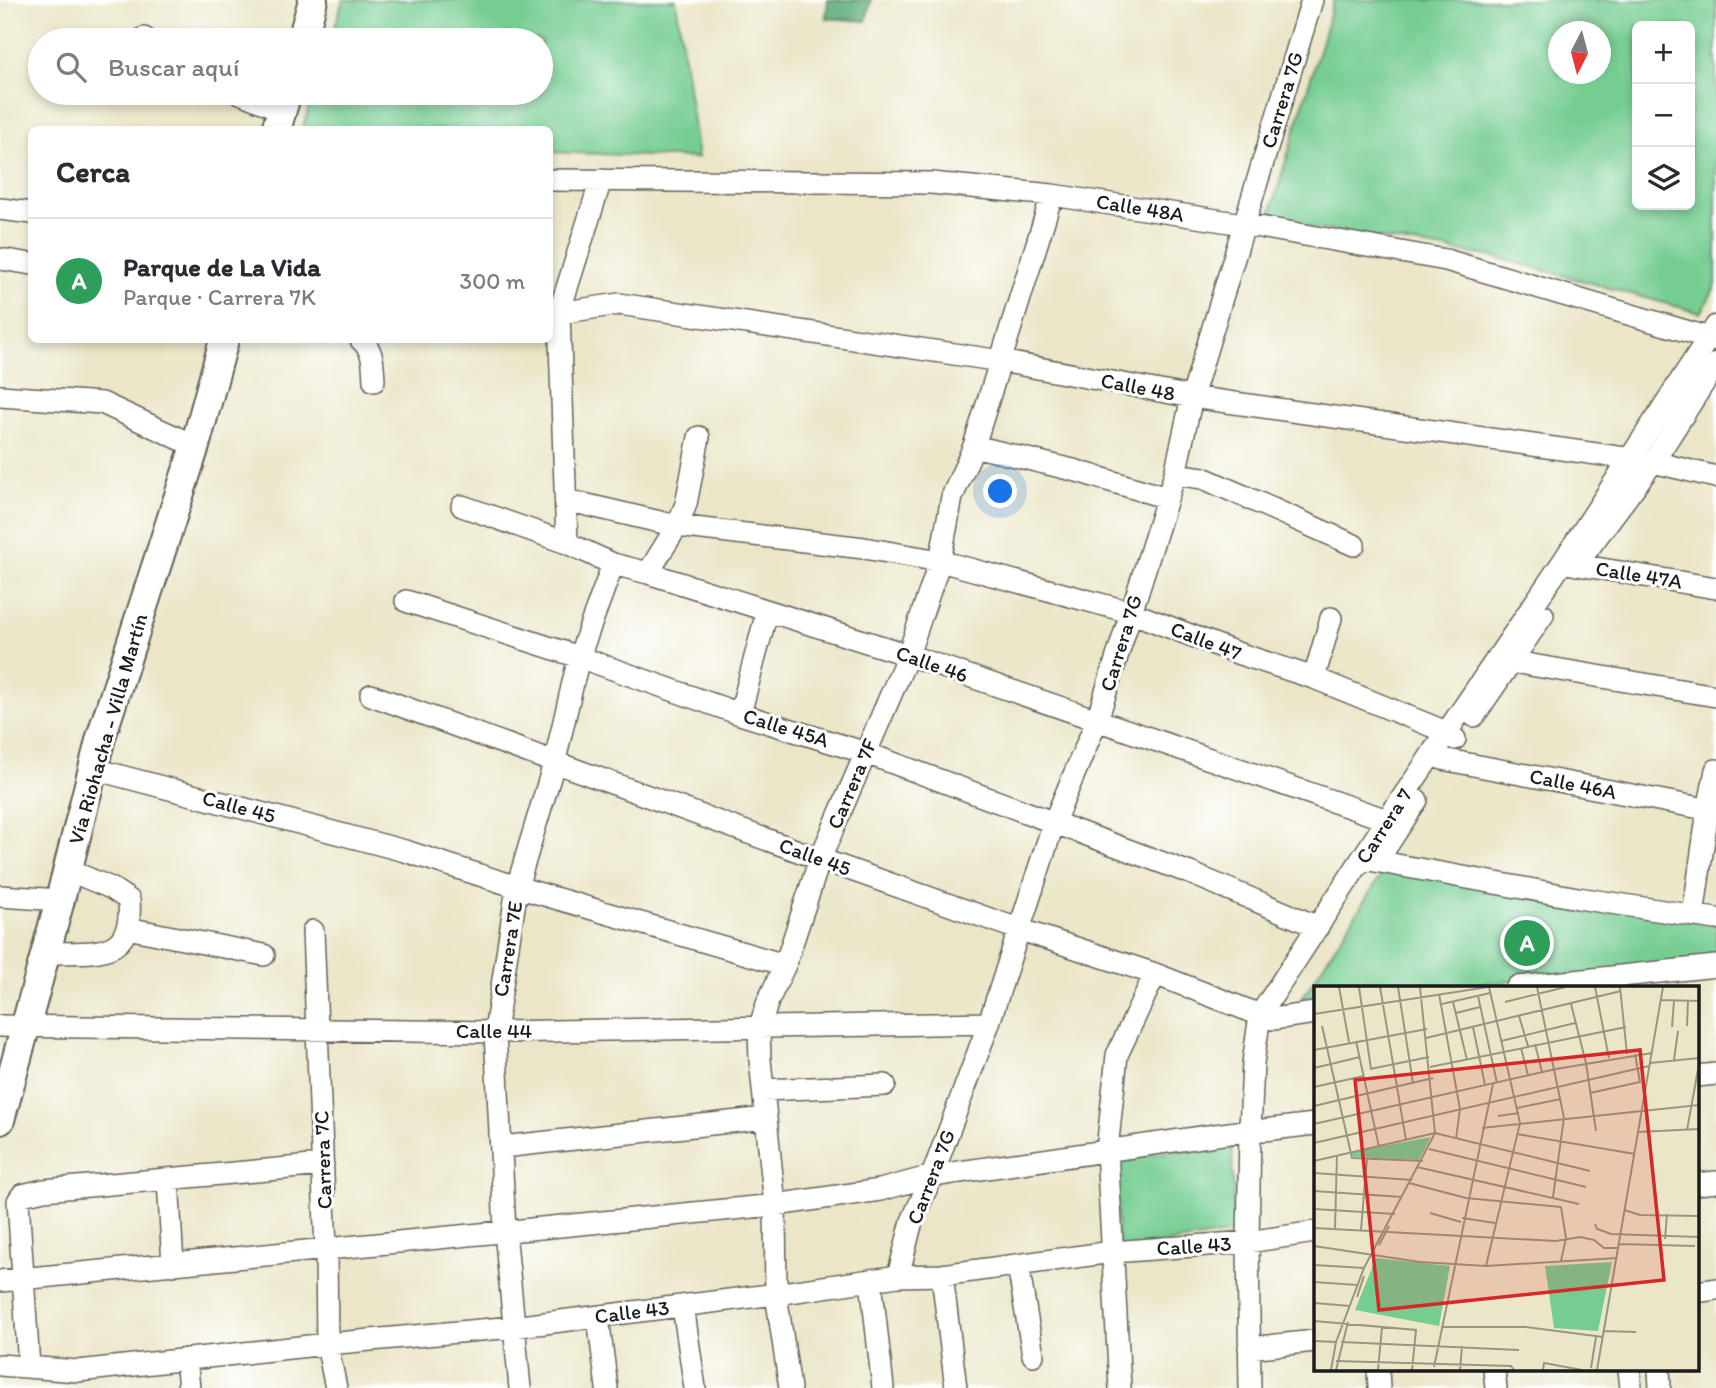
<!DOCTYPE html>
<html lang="es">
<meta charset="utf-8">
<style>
body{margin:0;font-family:Itim,sans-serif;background:#f2f2f3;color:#2b2b33}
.controls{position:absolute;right:21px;top:21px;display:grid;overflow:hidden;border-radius:10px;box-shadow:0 4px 10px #0003}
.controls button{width:63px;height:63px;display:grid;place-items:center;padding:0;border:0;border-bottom:2px solid #e1e1e2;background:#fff;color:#2b2b33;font:35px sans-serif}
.compass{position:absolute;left:1548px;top:21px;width:63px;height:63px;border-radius:50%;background:#fff;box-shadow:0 4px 10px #0003;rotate:186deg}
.you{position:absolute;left:1001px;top:492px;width:24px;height:24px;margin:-18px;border:5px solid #fff;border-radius:50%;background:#1a73e8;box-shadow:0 0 0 10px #1a73e833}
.badge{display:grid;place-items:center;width:46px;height:46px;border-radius:50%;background:#1a73e8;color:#fff;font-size:23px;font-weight:700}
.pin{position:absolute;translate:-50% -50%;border:4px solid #fff;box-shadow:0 2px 7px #0006}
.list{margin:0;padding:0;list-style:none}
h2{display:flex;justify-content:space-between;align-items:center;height:91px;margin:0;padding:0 28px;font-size:30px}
h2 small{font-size:23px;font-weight:400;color:#7c7c81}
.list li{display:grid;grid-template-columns:46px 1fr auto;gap:21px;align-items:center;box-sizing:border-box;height:126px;padding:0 28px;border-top:2px solid #e1e1e2}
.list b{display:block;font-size:26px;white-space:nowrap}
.list p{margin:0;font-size:23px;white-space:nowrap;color:#7c7c81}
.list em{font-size:23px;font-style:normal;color:#7c7c81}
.icon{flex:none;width:38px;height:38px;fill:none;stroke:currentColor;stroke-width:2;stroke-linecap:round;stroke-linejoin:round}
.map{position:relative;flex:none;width:1716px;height:1388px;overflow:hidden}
.search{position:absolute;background:#fff;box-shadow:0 4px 10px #0003;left:28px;top:28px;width:525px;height:77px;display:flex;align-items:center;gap:18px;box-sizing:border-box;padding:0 24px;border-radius:38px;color:#7c7c81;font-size:26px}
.panel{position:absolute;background:#fff;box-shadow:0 4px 10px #0003;left:28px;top:126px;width:525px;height:217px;border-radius:10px}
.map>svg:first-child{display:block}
.green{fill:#76cd92;stroke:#497457;stroke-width:2;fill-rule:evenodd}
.forest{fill:#60b07c;stroke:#3e664c;stroke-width:2}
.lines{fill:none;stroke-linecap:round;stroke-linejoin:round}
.minor-casing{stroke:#646358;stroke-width:24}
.major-casing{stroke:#646358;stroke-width:32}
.minor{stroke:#fff;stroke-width:21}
.major{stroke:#fff;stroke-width:28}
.labels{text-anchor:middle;stroke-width:6;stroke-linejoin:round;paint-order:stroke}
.street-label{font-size:21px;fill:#1c1c1c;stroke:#fff}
.inset-road{fill:none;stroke:#989583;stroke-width:2}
.view{fill:#d62828;fill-opacity:0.15;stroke:#d62828;stroke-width:3.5}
.inset-edge{fill:none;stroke:#1c1c1c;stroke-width:3.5}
</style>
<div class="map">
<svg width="1716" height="1388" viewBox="0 0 1716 1388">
<rect width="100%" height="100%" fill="#fff"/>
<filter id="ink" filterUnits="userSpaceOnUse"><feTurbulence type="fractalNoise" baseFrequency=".0143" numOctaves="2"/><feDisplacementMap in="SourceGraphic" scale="14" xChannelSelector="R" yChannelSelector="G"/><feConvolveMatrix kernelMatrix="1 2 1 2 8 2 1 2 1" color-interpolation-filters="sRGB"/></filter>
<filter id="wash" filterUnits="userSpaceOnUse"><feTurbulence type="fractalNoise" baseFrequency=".00686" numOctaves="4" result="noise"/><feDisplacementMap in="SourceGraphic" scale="28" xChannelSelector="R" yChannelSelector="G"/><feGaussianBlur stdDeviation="1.57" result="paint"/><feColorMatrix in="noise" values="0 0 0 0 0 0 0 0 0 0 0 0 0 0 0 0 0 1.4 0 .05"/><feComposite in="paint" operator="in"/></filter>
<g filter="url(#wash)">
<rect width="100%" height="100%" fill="#ebe6c8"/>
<path class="green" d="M343 0H676L698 158 550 152V130L302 129 314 93H541V40H331Z
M1334 0H1716V285L1701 313 1495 257 1268 221ZM1637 26H1690V205H1637ZM1558 32H1600V74H1558Z
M1385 869 1716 922V964L1440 987H1315V997L1302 998Z
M1232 1143 1234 1233 1118 1251 1115 1159Z"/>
<path class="forest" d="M828 0H871L866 21 826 18Z"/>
</g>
<g filter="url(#ink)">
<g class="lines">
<g class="minor-casing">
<path id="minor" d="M144 38 147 40
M240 93 282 110
M550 180 931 183 1052 195 1243 224 1446 260 1716 340
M0 209 32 213
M0 259 32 264
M550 312 559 313 619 304 1001 361 1192 397 1653 462 1716 477
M361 340C374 351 373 364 374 381
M0 396 102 403 195 446
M974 446 1077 471 1167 498
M1175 474 1203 478 1354 545
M566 500 677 526 864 548 940 561 1130 612 1237 653 1314 678 1446 732 1455 739
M462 506 567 543 613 564 648 573 908 655 1387 820 1398 826
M567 543 559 313 601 180
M1566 563 1716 588
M1576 565 1653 462 1716 364
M648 573 677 526 686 504 699 437
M406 601 579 657 740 714 866 753 1190 873 1318 927
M1502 657 1513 662 1716 696
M1314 678 1331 618
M371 695 820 859 1018 929 1155 974 1260 1015 1273 1019 1315 1013
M740 714 767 612
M1474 716 1543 615
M1434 750 1442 759 1716 811
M94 769 405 851 517 887 785 965
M1381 855 1417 800
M1364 859 1578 898 1716 919
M0 896 60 900
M1693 916 1708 810 1716 770
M127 928 264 955
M313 931 326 1250 327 1344 336 1388
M46 953C92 951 134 962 129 900L111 888 68 870
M1517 987 1716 966
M0 1026 495 1032 989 1023
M1697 1076 1716 1074
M763 1090 885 1085
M502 1147 766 1118
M168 1179 173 1265
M1697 1184 1716 1182
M1018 1265 1033 1355
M942 1275 956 1388
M898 1276 912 1221 932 1176 989 1023 1054 822 1097 720 1175 474 1192 397 1312 0
M871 1280 883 1388
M0 1281 775 1205 880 1190 932 1176 1250 1130H1264L1315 1124
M1697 1292 1716 1289
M683 1306 695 1388
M598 1317 607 1388
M1249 1348 1315 1341
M186 1359 189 1388
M0 1365 78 1371 327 1344 513 1327 776 1294 898 1276 942 1275 1112 1252 1248 1242 1315 1232
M29 1367 18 1201 22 1195 44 1190 323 1165
M1378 1369 1379 1388
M1494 1369 1496 1388
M1629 1369 1631 1388
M1659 1369 1660 1388
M520 1388 505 1231 495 1032 517 887 554 764 579 657 613 564
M790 1388 776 1294 775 1205 760 1060 759 1029 768 1001 785 965 820 859 908 655 940 561 952 497 974 446 1052 195
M1120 1388 1107 1150 1117 1055 1155 974
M1250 1388 1248 1242 1250 1130 1253 1063 1260 1015 1387 820 1562 563 1716 326"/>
</g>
<g class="major-casing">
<path id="major" d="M302 40 313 0
M276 130 287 93
M0 1120 60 900 101 737 195 446 224 340"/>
</g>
<use href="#minor" class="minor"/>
<use href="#major" class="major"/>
</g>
</g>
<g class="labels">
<g class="street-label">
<text transform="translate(1282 100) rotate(-73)" y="7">Carrera 7G</text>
<text transform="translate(1140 208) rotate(9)" y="7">Calle 48A</text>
<text transform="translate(1138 387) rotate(11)" y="7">Calle 48</text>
<text transform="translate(1639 575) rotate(9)" y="7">Calle 47A</text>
<text transform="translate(1206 641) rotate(21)" y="7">Calle 47</text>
<text transform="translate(1121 643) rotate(-73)" y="7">Carrera 7G</text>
<text transform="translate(932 664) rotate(19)" y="7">Calle 46</text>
<text transform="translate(786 728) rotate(17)" y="7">Calle 45A</text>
<text transform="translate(108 729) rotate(-74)" y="7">Vía Riohacha - Villa Martín</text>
<text transform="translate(852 784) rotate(-67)" y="7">Carrera 7F</text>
<text transform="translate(1573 784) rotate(11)" y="7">Calle 46A</text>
<text transform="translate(239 807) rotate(15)" y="7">Calle 45</text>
<text transform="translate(1384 826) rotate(-57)" y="7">Carrera 7</text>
<text transform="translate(815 857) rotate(20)" y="7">Calle 45</text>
<text transform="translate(508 949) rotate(-81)" y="7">Carrera 7E</text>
<text x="494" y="1038">Calle 44</text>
<text transform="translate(323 1160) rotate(-92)" y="7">Carrera 7C</text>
<text transform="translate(931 1177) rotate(-69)" y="7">Carrera 7G</text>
<text transform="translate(1194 1246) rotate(-4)" y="7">Calle 43</text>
<text transform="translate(632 1312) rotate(-7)" y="7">Calle 43</text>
</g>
</g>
<g transform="translate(1314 986)">
<rect width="385" height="385" fill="#ebe6c8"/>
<path d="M117 151 105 174 39 171 37 166ZM62 272 136 280 125 340 41 324ZM298 276 284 345 240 342 231 280Z" fill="#76cd92"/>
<path class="inset-road" d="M25 1 35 56M45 1 57 83M66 1 92 154M84 1 99 97M223 1 250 132 239 211M281 1 295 72M306 1 313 68M125 8 146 123 142 153M164 10 183 97M347 14 385 15M139 16 153 74M191 16 252 1M128 18 176 7M257 18 272 77 282 145M142 27 166 21M0 28 174 1M205 30 214 60M8 40 38 172 109 175M373 40 374 15M159 41 171 99M358 41 360 15M112 52 307 5M42 55 65 161M187 55 261 37M221 58 228 86M207 62 214 89M0 64 113 43M360 74 364 45M336 77 385 72M116 81 312 41M0 82 46 71M56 83 115 71M0 101 50 90M276 107 326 96 321 68M0 120 119 92M203 122 247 113M184 130 205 127M0 138 242 83 338 67M168 142 385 119M373 144 385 78M324 146 385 143M203 148 321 168M0 157 335 80M115 163 272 201M0 175 121 147 276 185M103 181 265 218M0 187 98 194M95 197 152 212 247 221M0 205 88 211M0 223 81 228M310 224 326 229 385 230M116 227 147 236M148 232 181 237M281 238 283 243 297 248 385 251M0 242 242 255 266 251 280 254 290 262H305M21 242 23 169M47 244 53 172M351 253 353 228M305 258 381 260M65 259 75 240M0 260 106 276 172 280 303 272M247 275 252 252 247 221M0 279 50 282M172 280 206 137 175 1M0 296 43 299M43 311 50 290M0 317 36 320M0 335 102 344 98 384M128 341H212L289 351M290 345 322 346M0 355 22 356M27 356 205 364M22 375 197 380 200 384M120 381 179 98M277 382 282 351M17 384 22 356 50 282 121 147 106 1M22 384 34 336M64 384 68 341M146 384 148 360M229 384 230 377 268 384M283 384 349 1"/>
<path class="view" d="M326 64 350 294 65 324 41 94Z"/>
<rect width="385" height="385" class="inset-edge"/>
</g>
</svg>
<div class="controls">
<button>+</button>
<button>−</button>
<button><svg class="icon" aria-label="layers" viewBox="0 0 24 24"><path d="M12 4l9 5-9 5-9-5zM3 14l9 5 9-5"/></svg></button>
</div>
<svg class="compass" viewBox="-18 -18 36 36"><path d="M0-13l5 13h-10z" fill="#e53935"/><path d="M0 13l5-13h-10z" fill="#7c7c81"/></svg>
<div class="you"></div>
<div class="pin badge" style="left:1527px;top:943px;background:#2e9e5b">A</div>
<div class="search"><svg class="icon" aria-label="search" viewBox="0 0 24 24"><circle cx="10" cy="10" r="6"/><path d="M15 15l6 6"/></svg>Buscar aquí</div>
<section class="panel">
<h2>Cerca<small></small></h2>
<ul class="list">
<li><span class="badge" style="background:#2e9e5b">A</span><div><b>Parque de La Vida</b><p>Parque · Carrera 7K</p></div><em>300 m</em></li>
</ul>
</section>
</div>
